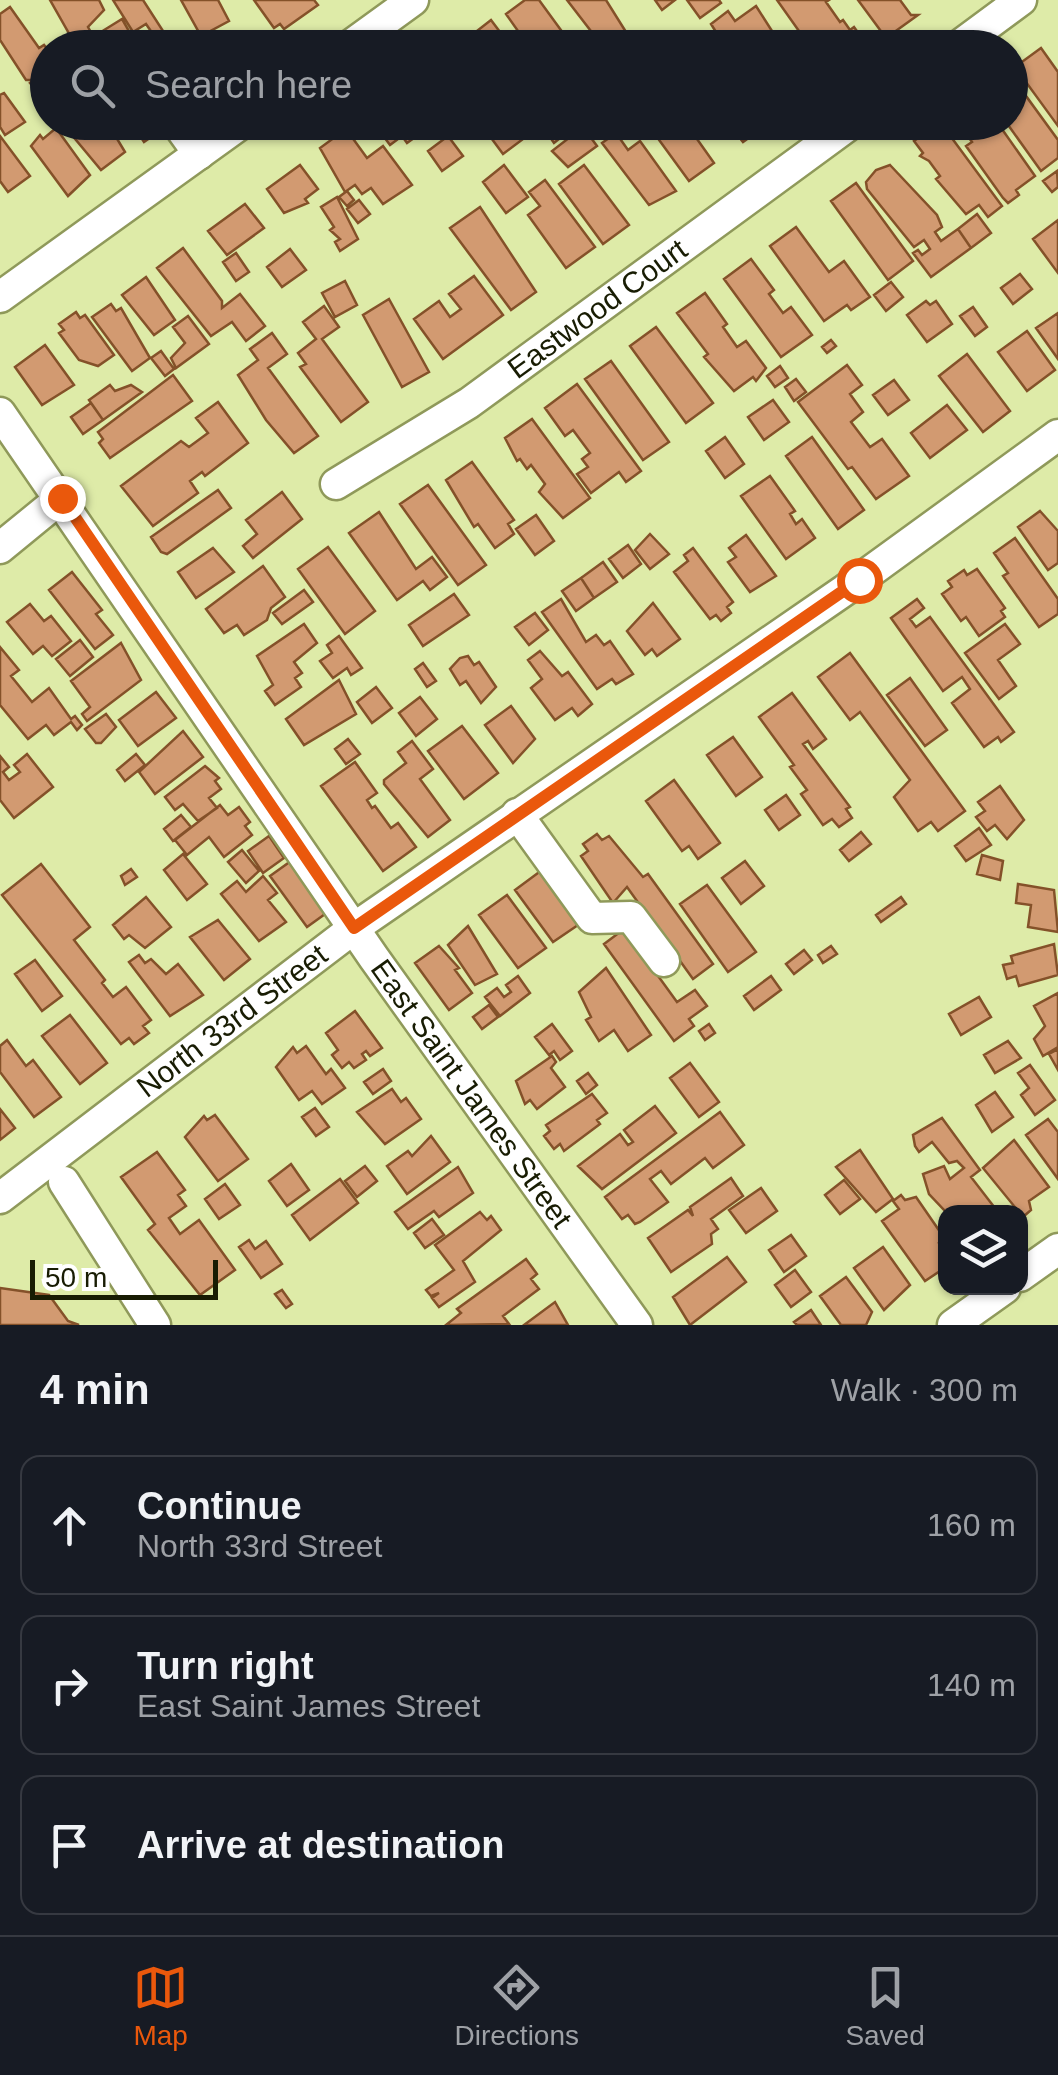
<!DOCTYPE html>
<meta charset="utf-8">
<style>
body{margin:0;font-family:Helvetica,sans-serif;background:#242831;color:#f1f3f6}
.controls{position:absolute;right:30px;bottom:30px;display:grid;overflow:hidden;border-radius:20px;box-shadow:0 2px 8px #0004}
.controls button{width:90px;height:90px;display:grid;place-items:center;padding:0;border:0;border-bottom:2px solid #363941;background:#171b24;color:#f1f3f6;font:50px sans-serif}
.scale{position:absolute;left:30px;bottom:25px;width:188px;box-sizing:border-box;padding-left:10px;border:5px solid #181c03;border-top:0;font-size:28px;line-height:35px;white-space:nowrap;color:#181c03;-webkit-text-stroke:8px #fff;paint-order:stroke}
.stop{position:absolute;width:30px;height:30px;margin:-22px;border:8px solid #ea580c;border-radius:50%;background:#fff}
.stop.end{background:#ea580c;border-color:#fff;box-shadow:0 2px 10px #0008}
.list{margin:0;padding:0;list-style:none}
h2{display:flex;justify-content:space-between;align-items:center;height:130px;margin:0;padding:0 40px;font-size:42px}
h2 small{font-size:32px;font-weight:400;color:#9ea1a6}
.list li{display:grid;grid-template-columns:65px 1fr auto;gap:30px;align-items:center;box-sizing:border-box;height:140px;margin:0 20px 20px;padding:0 20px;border:2px solid #363941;border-radius:20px}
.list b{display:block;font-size:38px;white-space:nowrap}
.list p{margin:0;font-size:32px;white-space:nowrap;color:#9ea1a6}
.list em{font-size:32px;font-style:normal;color:#9ea1a6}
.icon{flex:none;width:55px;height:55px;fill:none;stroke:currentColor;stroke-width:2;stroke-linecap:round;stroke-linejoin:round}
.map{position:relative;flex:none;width:1058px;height:1325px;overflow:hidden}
.search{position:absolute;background:#171b24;box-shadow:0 2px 8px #0004;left:30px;right:30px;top:30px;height:110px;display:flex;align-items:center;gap:25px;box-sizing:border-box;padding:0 35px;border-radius:55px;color:#9ea1a6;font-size:38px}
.sheet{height:610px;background:#171b24}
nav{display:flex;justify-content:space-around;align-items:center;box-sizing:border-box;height:140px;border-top:2px solid #363941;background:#171b24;font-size:28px;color:#9ea1a6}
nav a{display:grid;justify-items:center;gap:5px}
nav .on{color:#ea580c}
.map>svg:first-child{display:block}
.building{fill:#d29a71;stroke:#845129;stroke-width:2.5}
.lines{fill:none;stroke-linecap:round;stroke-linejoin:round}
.minor-casing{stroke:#8f995a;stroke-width:35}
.minor{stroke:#fff;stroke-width:30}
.route{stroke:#ea580c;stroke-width:12}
.labels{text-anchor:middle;stroke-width:10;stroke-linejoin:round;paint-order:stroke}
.street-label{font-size:30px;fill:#181c03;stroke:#fff}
</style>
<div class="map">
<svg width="1058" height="1325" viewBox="0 0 1058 1325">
<rect width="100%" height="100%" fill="#deeba8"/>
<path class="building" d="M50 0H99L104 10 88 27 92 34 75 44Z
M113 0H143L174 48H145L157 40 146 24 133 32Z
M181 0H218L229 21 201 36Z
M254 0H314L318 5 284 29 280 24 274 28Z
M525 0H539L574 48H530L506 14Z
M567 0H606L626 32 604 48Z
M655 0H675L662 10Z
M687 0H719L721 3 700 18Z
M777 0H829L826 2 840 22 843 20 850 30 854 27 869 48H811Z
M858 0H900L911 15H918L886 38Z
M756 6 772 31 767 35 773 48H726L711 24 728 11 735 21Z
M10 7 39 48 44 45 48 50V104L30 83 34 80H26L0 40V14Z
M122 19 133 38 118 48H105L96 35Z
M491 20 512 48H461L459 45Z
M1041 48 1058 72V126L1015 67Z
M1010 74 1058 140V158L1041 171 1006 122H1010Z
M4 93 25 122 5 135 0 127V95Z
M61 122H107L125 152 101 170Z
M131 122H162L157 126 160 131 144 142Z
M373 122H424L428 128 407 143 402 136 390 145Z
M498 122H511L523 139 503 154 486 131Z
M580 122 554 143 540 123 542 122Z
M646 122H685L714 163 689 181Z
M727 122H771L743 142Z
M940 122 1002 206 988 217 979 205 966 214 936 179 940 176 929 161 920 156 923 153 914 141Z
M958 122H997L1035 176 1016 190 1019 195 1008 203 1003 198 966 146 972 142Z
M583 127 597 146 568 167 552 151Z
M56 128 90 175 68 196 31 146 40 135 43 139Z
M346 129 367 158 383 146 412 185 383 204 371 188 362 194 355 185 345 192 320 148Z
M616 133 628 150 640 141 676 191 649 205 602 143Z
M0 136 30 176 8 192 0 181Z
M448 136 463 156 442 171 428 151Z
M300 165 318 189 305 199 308 203 284 213 267 189Z
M504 165 528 197 506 213 483 182Z
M584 165 629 225 603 244 559 184Z
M890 165 937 215 942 227 935 232 941 241 958 229 971 248 931 277 913 253 918 250 922 255 930 249 924 240 914 247 867 189 866 182 876 170Z
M1057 171 1058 187 1052 192 1043 181Z
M545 180 595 247 566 268 528 215 540 206 529 192Z
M856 183 913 261 888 280 831 201Z
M347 191 354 200 347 206 339 197Z
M337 197 358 239 340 251 335 242 340 239 330 230 334 227 321 207Z
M359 200 370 214 358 223 347 209Z
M245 204 264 228 227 255 208 231Z
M480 207 536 292 511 310 450 228Z
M977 214 991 233 971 248 958 229Z
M1058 220V273L1033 239Z
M796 227 829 272 844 261 870 297 851 310 847 305 824 321 770 246Z
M183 248 222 301V308L240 294 265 326 246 341 232 322 211 336 157 268Z
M290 249 306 270 282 287 267 267Z
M236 253 249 272 236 281 223 262Z
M751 259 774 290 769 294 783 313 791 307 812 335 781 357 724 279Z
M1020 274 1032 289 1013 304 1001 288Z
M474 276 503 315 443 359 414 319 439 301 450 317 461 309 449 294Z
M146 277 175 320 154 335 122 295Z
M345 281 357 305 335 317 322 293Z
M891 282 903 297 886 311 874 295Z
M705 293 727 324 723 327 737 347 746 341 766 368 756 381 753 377 734 391 704 357 708 354 677 313Z
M389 299 429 372 402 387 363 315Z
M926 301 930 305 936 301 952 324 927 342 907 315Z
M111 304 116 311 121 308 150 358 132 371 92 317Z
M324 306 339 327 322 339 368 402 341 422 300 367 306 364 298 353 316 339 303 322Z
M973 307 987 327 975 336 960 316Z
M76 312 80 318 85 315 114 355 98 366 79 360 59 333 64 330 59 324Z
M1058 313V359L1036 328Z
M188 316 209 344 176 368 171 358 185 343 173 327Z
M656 327 713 403 686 423 630 346Z
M1027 331 1055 370 1027 391 998 352Z
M272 333 287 354 268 368 318 436 294 453 266 420 238 375 258 360 250 349Z
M831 340 836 346 827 353 822 347Z
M45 345 74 385 42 405 15 367Z
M161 351 174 369 165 376 151 358Z
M967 354 1010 411 983 432 939 376Z
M611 361 669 442 643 460 585 379Z
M847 365 862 385 850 394 863 412 851 422 870 447 882 439 909 476 876 499 852 467 848 469 798 402Z
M780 366 788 378 775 387 767 376Z
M173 375 192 401 110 458 99 443 103 439 98 432Z
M796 379 806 392 794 401 785 387Z
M894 380 909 400 888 415 873 395Z
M577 384 641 471 626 482 619 472 591 493 577 474 588 467 582 459 590 453 573 430 565 436 545 408Z
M110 385 115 391 131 385 142 392 103 420 89 400Z
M773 400 789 422 764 440 748 417Z
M218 402 248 443 205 476 202 472 190 481 198 493 153 526 121 486 181 441 189 447 208 433 196 418Z
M91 403 103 420 83 434 71 417Z
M947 405 967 430 930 458 911 433Z
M532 419 590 498 563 518 539 492 545 484 531 465 527 469 520 459 517 461 505 438Z
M725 437 744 464 725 478 706 451Z
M812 437 864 510 838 529 786 456Z
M472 462 514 520 508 524 514 534 495 548 478 524 474 527 446 480Z
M770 476 795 511 790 514 796 524 802 519 815 538 786 559 741 496Z
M428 485 486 565 458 585 400 504Z
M218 490 231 508 167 554 161 552 151 537Z
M282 492 302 519 253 558 243 546 257 534 246 520Z
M1040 511 1058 531V563L1048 570 1018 527Z
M379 512 416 569 432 557 447 577 430 590 423 581 397 600 349 533Z
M536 515 554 541 535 555 516 529Z
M650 534 669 554 650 569 635 550Z
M746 535 776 576 750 592 728 562 736 557 729 548Z
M1015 538 1058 599V614L1039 627 1003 576 1008 573 994 553Z
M628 545 641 564 623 578 609 559Z
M328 547 375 611 345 634 298 569Z
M213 548 234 572 196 598 178 572Z
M693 548 733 602 727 607 731 613 721 621 716 615 710 619 674 572 688 561 684 555Z
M603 562 617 582 594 598 581 578Z
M263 566 285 597 271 608 267 620 244 635 237 625 224 633 206 609Z
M977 569 1005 608 1001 611 1005 617 979 636 966 617 961 621 942 594 952 587 948 581 964 570 967 575Z
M72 572 102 610 96 614 113 635 95 649 49 590Z
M581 578 594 598 576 611 562 591Z
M304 590 313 602 282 624 273 613Z
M454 594 469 615 423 646 409 625Z
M561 599 586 642 596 635 604 645 610 641 633 674 616 684 612 679 597 689 542 612Z
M917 599 924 608 910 619 916 627 930 617 1014 732 1001 742 998 737 984 747 952 703 970 689 962 677 943 691 891 618Z
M653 603 680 639 657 656 652 649 645 655 627 631Z
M30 604 44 621 51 616 71 641 52 656 43 646 33 654 7 622Z
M535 613 548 630 529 645 515 627Z
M304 624 317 643 294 662 302 673 295 678 301 687 275 705 265 691 273 685 257 656Z
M1005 624 1020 644 998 660 1016 686 999 699 965 653Z
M339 636 362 668 351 675 347 668 333 678 320 661 332 653 327 645Z
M80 640 93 657 70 676 56 659Z
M121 643 141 680 87 721 82 714 90 707 71 681Z
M0 647 19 670 11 676 32 702 49 688 71 719 75 716 82 725 77 730 71 722 54 735 46 725 28 739 0 705Z
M540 651 562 676 568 672 592 704 578 716 572 708 555 720 531 688 542 679 528 660Z
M850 653 965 811 938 831 931 822 918 831 894 797 910 780 860 712 850 720 818 677Z
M468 656 474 665 479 662 496 687 481 703 466 681 460 685 450 669 460 658Z
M423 663 436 681 427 687 415 669Z
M910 678 947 730 925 746 887 695Z
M339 680 356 714 304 745 286 719Z
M376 687 392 708 372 723 357 702Z
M156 692 176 718 138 746 119 720Z
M792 693 826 739 813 749 808 741 803 744 850 807 846 809 852 818 839 827 832 819 823 825 801 794 807 790 790 767 794 765 759 717Z
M420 697 437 719 416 736 399 713Z
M511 706 535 739 513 763 485 725Z
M106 714 116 727 101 743H96L85 729Z
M462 726 498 773 464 799 428 751Z
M183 731 203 757 155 794 139 772Z
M733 737 762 777 736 796 707 755Z
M348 739 360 754 346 764 335 749Z
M412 741 433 769 420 779 450 820 428 837 384 784V780L406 763 398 752Z
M27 754 53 787 14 818 0 800V756L9 767 3 772 9 780 20 772 14 765Z
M136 754 145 765 125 781 117 770Z
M355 762 377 793 367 800 372 808 375 806 391 828 398 823 416 847 383 871 321 786Z
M205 766 219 778 215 781 221 789 209 798 217 808 198 821 183 804 175 810 165 797Z
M674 780 720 843 698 859 689 846 682 851 646 801Z
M1000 786 1024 820 1007 839 995 825 987 831 976 817 985 811 978 802Z
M786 795 800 815 779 830 765 810Z
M220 805 228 815 239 807 250 822 245 826 252 835 224 857 209 837 187 855 175 840Z
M181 815 191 827 173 841 164 829Z
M979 828 991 845 966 861 955 846Z
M861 832 871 844 849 861 840 850Z
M597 834 602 840 609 836 643 877 648 874 713 964 693 979 627 887 613 903 581 856 588 851 583 844Z
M269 836 284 858 263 873 248 851Z
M242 850 259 871 246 883 228 862Z
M183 854 207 884 187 900 164 870Z
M982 855 1003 861 1000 880 977 874Z
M291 861 332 909 307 927 270 876Z
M745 861 764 886 741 904 722 878Z
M41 864 90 927 74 940 105 980 102 983 113 997 126 987 151 1020 143 1026 149 1033 134 1044 129 1038 121 1044 2 895Z
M131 869 137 877 125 885 121 876Z
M542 870 581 923 553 942 515 890Z
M263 876 277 893 268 900 286 922 259 941 221 894 237 881 246 892Z
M1018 884 1054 890 1058 932 1028 927 1031 905 1016 903Z
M707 885 756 952 728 972 680 904Z
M507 895 546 948 518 968 479 915Z
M146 897 171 927 145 948 129 935 124 939 113 925Z
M901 897 906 904 881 922 876 915Z
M218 920 250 959 224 980 190 937Z
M468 926 497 974 475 985 448 945Z
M624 929 677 1002 695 990 707 1006 689 1019 694 1026 674 1041 604 944Z
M1054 944 1058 975 1019 986 1016 976 1007 979 1003 965 1013 963 1011 956Z
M439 946 459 968 455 970 472 993 449 1010 415 963Z
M831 946 837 954 823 963 818 955Z
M804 950 812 960 794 974 786 964Z
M139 955 145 963 151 959 166 974 178 964 203 995 170 1016 129 962Z
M35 960 62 996 42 1011 15 974Z
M606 968 651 1035 628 1051 614 1030 599 1041 586 1020 591 1017 579 992Z
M518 976 530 993 500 1016 485 997 497 988 504 997 511 992 506 985Z
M771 976 781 990 754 1010 744 996Z
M1058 993V1047L1043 1056 1034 1039 1045 1026 1034 1006Z
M979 997 991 1017 961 1035 949 1014Z
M489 1005 498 1017 482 1029 473 1017Z
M355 1011 382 1048 370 1056 366 1051 362 1054 366 1060 354 1068 349 1062 342 1068 332 1055 338 1050 326 1033Z
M70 1015 107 1063 80 1084 42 1036Z
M552 1024 572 1051 560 1060 554 1051 549 1055 535 1037Z
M709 1024 715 1033 705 1040 699 1031Z
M7 1040 26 1066 33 1060 61 1097 34 1117 0 1072V1046Z
M1008 1041 1021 1058 995 1073 984 1055Z
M306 1046 326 1074 331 1069 345 1088 322 1104 312 1091 299 1100 276 1067 293 1047 297 1053Z
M1058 1049V1070L1049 1054Z
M552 1056 556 1062 551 1068 565 1087 537 1109 530 1100 525 1104 516 1081Z
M690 1063 719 1102 699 1117 670 1078Z
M1030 1065 1055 1100 1035 1115 1021 1095 1029 1088 1018 1073Z
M383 1069 391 1081 373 1094 364 1082Z
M588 1073 597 1085 586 1094 577 1081Z
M392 1089 401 1102 406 1098 421 1119 385 1144 357 1112Z
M995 1092 1013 1117 992 1132 976 1105Z
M592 1094 607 1113 597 1120 600 1124 564 1151 560 1144 554 1149 544 1136 550 1131 546 1125Z
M655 1106 676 1133 602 1189 578 1166 620 1134 628 1145 633 1142 624 1130Z
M315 1108 329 1127 316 1136 302 1117Z
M0 1109 15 1128 0 1140Z
M720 1112 744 1145 713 1168 705 1158 671 1184 661 1171 650 1179 668 1202 640 1222 635 1224 628 1215 622 1219 605 1197Z
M215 1115 248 1159 218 1181 185 1137 204 1116 207 1120Z
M942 1118 980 1170 971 1177 998 1212H946L929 1194 923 1174 944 1166 950 1179 964 1168 957 1161 949 1163 932 1142 919 1152 915 1146 913 1135Z
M1048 1119 1058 1132V1179L1026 1135Z
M431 1136 450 1162 407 1194 387 1166 408 1151 412 1156Z
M1014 1140 1049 1187 1029 1201 1031 1210 1023 1217 983 1168Z
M860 1150 893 1199 876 1212 836 1167Z
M157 1152 185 1190 178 1195 186 1206 169 1218 180 1234 199 1220 235 1270 200 1295 148 1230 155 1224 121 1177Z
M291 1164 309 1190 287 1206 269 1181Z
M365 1166 377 1181 357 1197 345 1181Z
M458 1167 473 1193 439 1217 434 1211 408 1229 395 1212Z
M731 1178 743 1196 711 1219 718 1229 711 1234 712 1244 671 1272 648 1238 688 1210 693 1216 690 1207Z
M340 1179 358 1203 310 1240 292 1215Z
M844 1180 860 1199 840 1214 825 1195Z
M225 1184 240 1205 219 1219 205 1199Z
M761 1188 777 1211 746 1233 729 1210Z
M901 1195 905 1200 916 1197 945 1239 939 1243 946 1252V1267L925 1281 882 1221 899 1209 893 1201Z
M480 1212 487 1220 491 1216 501 1230 463 1261 475 1282 439 1307 432 1298 439 1293 431 1296 426 1290 454 1270 435 1245Z
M432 1219 444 1235 425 1248 414 1233Z
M791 1235 806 1256 784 1272 769 1250Z
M249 1240 255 1249 266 1241 282 1264 261 1278 239 1247Z
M883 1247 910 1285 884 1310 854 1268Z
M727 1257 746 1282 690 1325 673 1297Z
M526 1259 537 1274 531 1279 539 1289 503 1316 509 1324 446 1325 461 1313 457 1309Z
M795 1270 811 1292 791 1307 775 1285Z
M846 1277 872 1312 866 1325H841L820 1296Z
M0 1288 49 1295 68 1321 79 1325H0Z
M282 1290 292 1304 286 1308 275 1294Z
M555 1302 568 1325H524Z
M811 1310 821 1325H797L794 1322Z"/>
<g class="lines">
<g class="minor-casing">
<g id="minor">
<path d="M347 48 413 0"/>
<path d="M956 48 1021 0"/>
<path d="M176 122 199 154"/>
<path d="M0 297 243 122"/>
<path id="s1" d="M0 413 374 958 637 1325"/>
<path id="s2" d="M336 484 469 403 853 122"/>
<path d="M0 548 61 498"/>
<path d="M517 814 592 918 631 917 664 961"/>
<path d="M64 1182 155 1325"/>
<path id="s3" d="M0 1198 354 928 845 590 1058 435"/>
<path d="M1020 1276 1058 1249"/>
<path d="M953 1325 1005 1288"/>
</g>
</g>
<use href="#minor" class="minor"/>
</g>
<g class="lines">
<path class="route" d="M62 498 354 928 859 580"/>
</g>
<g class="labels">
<g class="street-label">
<text dy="10" stroke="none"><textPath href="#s2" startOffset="315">Eastwood Court</textPath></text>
<text dy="10" stroke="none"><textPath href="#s3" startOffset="292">North 33rd Street</textPath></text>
<text dy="10" stroke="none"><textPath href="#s1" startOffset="828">East Saint James Street</textPath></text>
</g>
</g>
</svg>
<div class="controls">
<button><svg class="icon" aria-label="layers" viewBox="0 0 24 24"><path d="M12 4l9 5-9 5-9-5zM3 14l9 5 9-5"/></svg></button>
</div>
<div class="scale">50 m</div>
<div class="stop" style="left:859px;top:580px"></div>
<div class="stop end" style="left:62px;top:498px"></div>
<div class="search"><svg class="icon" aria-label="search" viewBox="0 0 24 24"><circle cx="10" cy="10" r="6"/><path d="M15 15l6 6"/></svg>Search here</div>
</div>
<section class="sheet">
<h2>4 min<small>Walk · 300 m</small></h2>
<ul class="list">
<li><svg class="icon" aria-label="ahead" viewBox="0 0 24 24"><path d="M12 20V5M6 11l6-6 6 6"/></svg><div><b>Continue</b><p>North 33rd Street</p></div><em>160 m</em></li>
<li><svg class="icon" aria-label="right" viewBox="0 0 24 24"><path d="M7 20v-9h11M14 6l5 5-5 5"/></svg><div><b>Turn right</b><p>East Saint James Street</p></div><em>140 m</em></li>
<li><svg class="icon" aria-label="arrive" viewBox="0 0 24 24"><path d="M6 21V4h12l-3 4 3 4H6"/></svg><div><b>Arrive at destination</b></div></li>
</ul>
</section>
<nav>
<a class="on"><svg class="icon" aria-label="map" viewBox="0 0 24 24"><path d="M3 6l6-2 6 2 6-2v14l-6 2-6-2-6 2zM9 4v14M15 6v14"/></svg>Map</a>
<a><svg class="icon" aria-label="directions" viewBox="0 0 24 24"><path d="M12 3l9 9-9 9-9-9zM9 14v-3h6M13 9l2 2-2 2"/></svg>Directions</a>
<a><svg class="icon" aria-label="saved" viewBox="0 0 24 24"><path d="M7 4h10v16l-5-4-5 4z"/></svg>Saved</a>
</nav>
